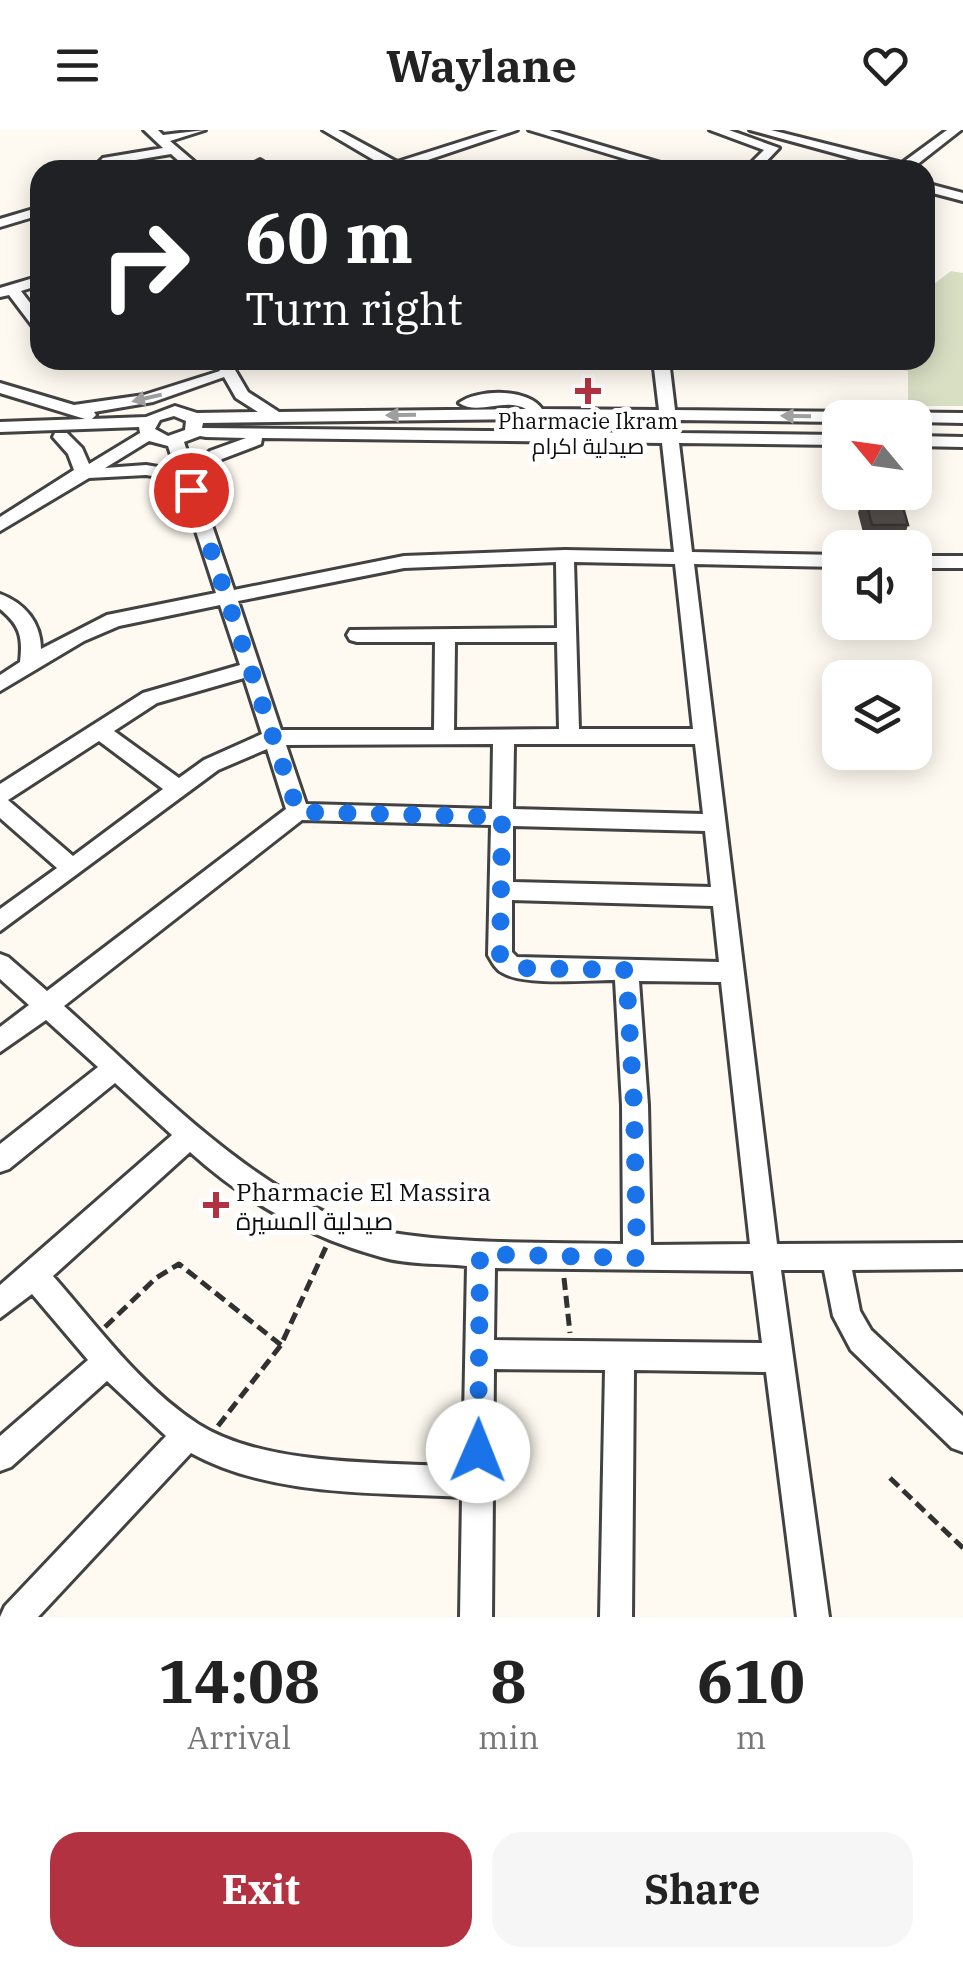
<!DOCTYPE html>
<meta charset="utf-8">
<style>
body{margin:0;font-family:"IBM Plex Serif",Cairo,serif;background:#f6f6f6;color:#222;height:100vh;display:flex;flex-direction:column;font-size:38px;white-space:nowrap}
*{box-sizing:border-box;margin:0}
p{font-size:32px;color:#767676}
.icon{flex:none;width:55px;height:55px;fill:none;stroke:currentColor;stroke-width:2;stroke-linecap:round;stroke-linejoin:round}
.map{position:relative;height:1487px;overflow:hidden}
.sheet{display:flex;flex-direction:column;background:#fff;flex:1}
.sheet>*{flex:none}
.hud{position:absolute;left:30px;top:30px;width:905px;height:210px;border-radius:30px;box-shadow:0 5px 25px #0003;background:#202124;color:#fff;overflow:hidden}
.needle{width:65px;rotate:299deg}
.buttons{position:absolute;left:822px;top:270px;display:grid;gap:20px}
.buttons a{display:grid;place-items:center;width:110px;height:110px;border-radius:20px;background:#fff;box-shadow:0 5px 25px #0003;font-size:50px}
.pin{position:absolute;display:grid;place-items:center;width:85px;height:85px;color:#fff;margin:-42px;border:5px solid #fff;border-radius:50%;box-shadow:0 2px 10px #0007}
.me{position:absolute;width:110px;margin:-55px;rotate:1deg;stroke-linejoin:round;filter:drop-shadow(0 0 8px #0008)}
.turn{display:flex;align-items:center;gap:35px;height:210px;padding:0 50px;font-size:45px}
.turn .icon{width:130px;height:130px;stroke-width:2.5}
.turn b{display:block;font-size:70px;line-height:85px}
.eta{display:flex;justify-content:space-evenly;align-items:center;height:170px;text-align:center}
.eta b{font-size:60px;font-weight:700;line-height:70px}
.action{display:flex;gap:20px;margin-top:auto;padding:20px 50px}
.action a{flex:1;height:115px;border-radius:30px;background:#b33241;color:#fff;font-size:40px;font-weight:700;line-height:115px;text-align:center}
.action a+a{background:#f6f6f6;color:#222}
header{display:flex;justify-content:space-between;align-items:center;height:130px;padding:0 50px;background:#fff;font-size:45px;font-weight:700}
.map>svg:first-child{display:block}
</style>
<header><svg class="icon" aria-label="menu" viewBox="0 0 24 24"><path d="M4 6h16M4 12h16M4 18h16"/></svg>Waylane<svg class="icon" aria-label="heart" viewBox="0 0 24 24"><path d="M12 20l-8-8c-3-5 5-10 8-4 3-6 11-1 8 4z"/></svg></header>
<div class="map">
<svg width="963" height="1487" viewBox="0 0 963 1487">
<rect width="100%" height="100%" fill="#fefaf1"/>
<!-- cemetery -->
<path fill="#d8dfc3" d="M 951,141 L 963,143 L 963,276 L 908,276 L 908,241 L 870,230 L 925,230 L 925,161 Z"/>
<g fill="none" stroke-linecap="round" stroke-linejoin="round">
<defs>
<g id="minor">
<path d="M 144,0 L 158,0 L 163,5 L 205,0 L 170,11 L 204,40 L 189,40 L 171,24 L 112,34 L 114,40 L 100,40 L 97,34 L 103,28 L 163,18 Z"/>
<path d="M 323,0 L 338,0 L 397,32 L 498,0 L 517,0 L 407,37 L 409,40 L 377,40 L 384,36 Z"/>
<path d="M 529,0 L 549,0 L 684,40 L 662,40 Z"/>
<path d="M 710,0 L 729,0 L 779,18 L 758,40 L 744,40 L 764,20 Z"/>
<path d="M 750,0 L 771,0 L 902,33 L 947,0 L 961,0 L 910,40 L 896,40 Z"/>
<path d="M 260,30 L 276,40 L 260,40 L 253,34 Z"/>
<path d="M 925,53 L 963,63 L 963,71 L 925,61 Z"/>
<path d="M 40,77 L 40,85 L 0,97 L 0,89 Z"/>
<path d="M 40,146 L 40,155 L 21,161 L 40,186 L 39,200 L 34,198 L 9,165 L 0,167 L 0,158 Z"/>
<path d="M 653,230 L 669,230 L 675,280 L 963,283 L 963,293 L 915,292 L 915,288 L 840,288 L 840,292 L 676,290 L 678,303 L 840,305 L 840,315 L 679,313 L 692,422 L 840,425 L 840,437 L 694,434 L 777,1114 L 963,1113 L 963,1139 L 852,1140 L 860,1181 L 871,1200 L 963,1286 L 963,1322 L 952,1318 L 851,1220 L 833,1186 L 824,1140 L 781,1140 L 829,1487 L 797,1487 L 766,1242 L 634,1240 L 632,1487 L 600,1487 L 605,1240 L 494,1239 L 492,1487 L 460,1487 L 462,1367 C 374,1362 271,1367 191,1323 L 38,1487 L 0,1487 L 5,1476 L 166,1306 L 107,1251 L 11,1337 L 0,1341 L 0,1306 L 88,1230 L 32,1164 L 0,1188 L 0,1155 L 172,1005 L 115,953 L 9,1039 L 0,1042 L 0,1014 L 98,937 L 46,890 L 0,922 L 0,897 L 29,875 L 0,849 L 0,824 L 8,827 L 47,861 L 286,679 L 267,619 L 218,640 L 0,801 L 0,779 L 57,738 L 0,688 L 0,654 L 143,563 L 240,535 L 220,475 L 119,496 L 84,511 L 0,561 L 0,545 L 20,532 C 23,507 20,495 0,479 L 0,464 C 25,473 41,493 41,519 L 107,485 L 216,463 L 183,361 L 166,348 L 146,345 L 89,348 L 0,401 L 0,387 L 74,340 L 68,324 L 53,307 L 55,303 L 67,303 L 82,318 L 89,334 L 140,303 L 139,297 L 0,302 L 0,292 L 85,289 L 0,263 L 0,253 L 74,275 L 144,265 L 220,241 L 217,236 L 225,231 L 231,233 L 248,262 L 279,282 L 526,279 C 505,267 478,286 459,273 C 478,259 528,258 542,279 L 659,280 ZM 224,247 L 236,268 L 258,282 L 197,283 L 175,276 L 146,287 L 92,289 L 96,285 L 94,282 L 153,272 ZM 174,286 L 186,291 L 185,300 L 168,306 L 155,299 L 160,290 ZM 527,289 L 535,294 L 543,289 L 660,290 L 661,303 L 202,298 L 203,293 ZM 200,306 L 206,307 L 246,308 L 210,321 L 193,339 L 184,312 ZM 262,308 L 662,313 L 674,422 L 565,420 L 404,426 L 234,460 L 198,354 L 222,329 L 261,314 ZM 149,311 L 168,316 L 176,340 L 146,335 L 105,338 ZM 556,432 L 557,498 L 350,500 L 347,505 L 350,510 L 357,512 L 435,512 L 434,600 L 281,600 L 238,471 L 404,438 ZM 574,432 L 675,434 L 693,599 L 579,599 ZM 455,512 L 557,512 L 559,599 L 454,600 ZM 244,548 L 262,604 L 204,630 L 179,648 L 114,601 L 157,573 ZM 99,611 L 163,659 L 73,726 L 8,670 ZM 493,614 L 492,679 L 306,674 L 286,615 ZM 514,614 L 695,614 L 703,684 L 513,679 ZM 302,690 L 491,695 L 488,825 C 492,832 496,840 503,843 C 525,856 588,850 615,850 L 622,975 L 623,1114 C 545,1112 463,1115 386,1102 C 270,1082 150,952 64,876 ZM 513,696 L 705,701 L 711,757 L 513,752 ZM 512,770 L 713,776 L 719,832 L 517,827 L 512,822 ZM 639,851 L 721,852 L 750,1114 L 651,1115 L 648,975 ZM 190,1022 C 244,1071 310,1108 381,1127 C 408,1135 439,1133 467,1136 L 463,1337 C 384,1332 266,1337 198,1294 C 141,1257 97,1196 53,1146 ZM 495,1138 L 753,1141 L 762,1213 L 494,1210 Z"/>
<path d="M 915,306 L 963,307 L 963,317 L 915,316 Z"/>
<rect x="915" y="426" width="48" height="12"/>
</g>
</defs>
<!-- minor casing -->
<use href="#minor" stroke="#424242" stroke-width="6"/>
<!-- path -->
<g stroke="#313131" stroke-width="5" stroke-dasharray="12 6" stroke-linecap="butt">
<path d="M 564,1148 L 570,1203"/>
<path d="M 105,1197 L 156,1148 L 179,1134 L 281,1215"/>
<path d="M 218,1296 L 281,1215 L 326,1117"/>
<path d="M 890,1348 L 963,1418"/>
</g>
<!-- minor -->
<use href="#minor" fill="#fff" fill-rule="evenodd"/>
</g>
<!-- wall -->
<path fill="#4a4441" d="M 864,363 L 908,395 L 902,414 L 866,414 L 858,383 Z"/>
<!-- building -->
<path fill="#564f4c" stroke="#3c3735" stroke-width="2.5" d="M 864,363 L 899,363 L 908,395 L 872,395 Z"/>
<!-- one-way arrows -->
<defs><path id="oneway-solid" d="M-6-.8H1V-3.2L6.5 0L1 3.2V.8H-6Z" transform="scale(2.5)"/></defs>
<g fill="#9f9f9f">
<use href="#oneway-solid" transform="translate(147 268) rotate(167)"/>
<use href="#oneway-solid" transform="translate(401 285) rotate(179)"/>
<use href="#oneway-solid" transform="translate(796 286) rotate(-179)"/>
</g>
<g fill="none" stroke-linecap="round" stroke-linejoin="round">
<!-- route -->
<path stroke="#1a73e8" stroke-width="18" stroke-dasharray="0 32.4" d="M 191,360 L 298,682 L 502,687 L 500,825 L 517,838 L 626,840 L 634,975 L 637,1128 L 480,1124 L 478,1321"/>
</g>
<!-- markers -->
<g fill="#b33241" stroke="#fff" stroke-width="4">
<path d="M583 246h10v10h10v10h-10v10h-10v-10h-10v-10h10z"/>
<path d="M211 1060h10v10h10v10h-10v10h-10v-10h-10v-10h10z"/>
</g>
<g text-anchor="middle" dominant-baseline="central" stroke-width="10" stroke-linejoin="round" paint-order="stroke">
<!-- far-poi labels -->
<g font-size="22" fill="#0f0f0f" stroke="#fff">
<text x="588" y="290">Pharmacie Ikram<tspan x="588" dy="25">صيدلية اكرام</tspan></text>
</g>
<!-- poi labels -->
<g font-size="25" fill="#0f0f0f" stroke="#fff" text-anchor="start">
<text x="236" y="1061">Pharmacie El Massira<tspan x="236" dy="29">صيدلية المسيرة</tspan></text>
</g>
</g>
</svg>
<div class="buttons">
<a><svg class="needle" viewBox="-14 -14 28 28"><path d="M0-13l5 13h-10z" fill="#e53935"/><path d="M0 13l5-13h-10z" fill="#767676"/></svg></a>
<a><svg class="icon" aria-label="sound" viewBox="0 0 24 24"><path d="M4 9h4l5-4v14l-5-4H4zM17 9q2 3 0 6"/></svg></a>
<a><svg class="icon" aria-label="layers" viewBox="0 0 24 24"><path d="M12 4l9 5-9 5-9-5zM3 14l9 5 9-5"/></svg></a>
</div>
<div class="pin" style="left:191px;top:360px;background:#d93025"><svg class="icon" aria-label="arrive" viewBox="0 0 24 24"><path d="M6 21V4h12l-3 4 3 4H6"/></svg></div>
<svg class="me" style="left:478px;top:1321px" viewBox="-20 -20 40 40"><circle r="19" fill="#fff"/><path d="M0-13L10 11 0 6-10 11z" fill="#1a73e8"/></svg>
<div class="hud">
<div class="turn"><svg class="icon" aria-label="right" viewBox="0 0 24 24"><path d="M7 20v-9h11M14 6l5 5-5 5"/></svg><div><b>60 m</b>Turn right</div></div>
</div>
</div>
<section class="sheet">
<div class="eta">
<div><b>14:08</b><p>Arrival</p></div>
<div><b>8</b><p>min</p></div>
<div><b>610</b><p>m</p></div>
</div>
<div class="action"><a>Exit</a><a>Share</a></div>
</section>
